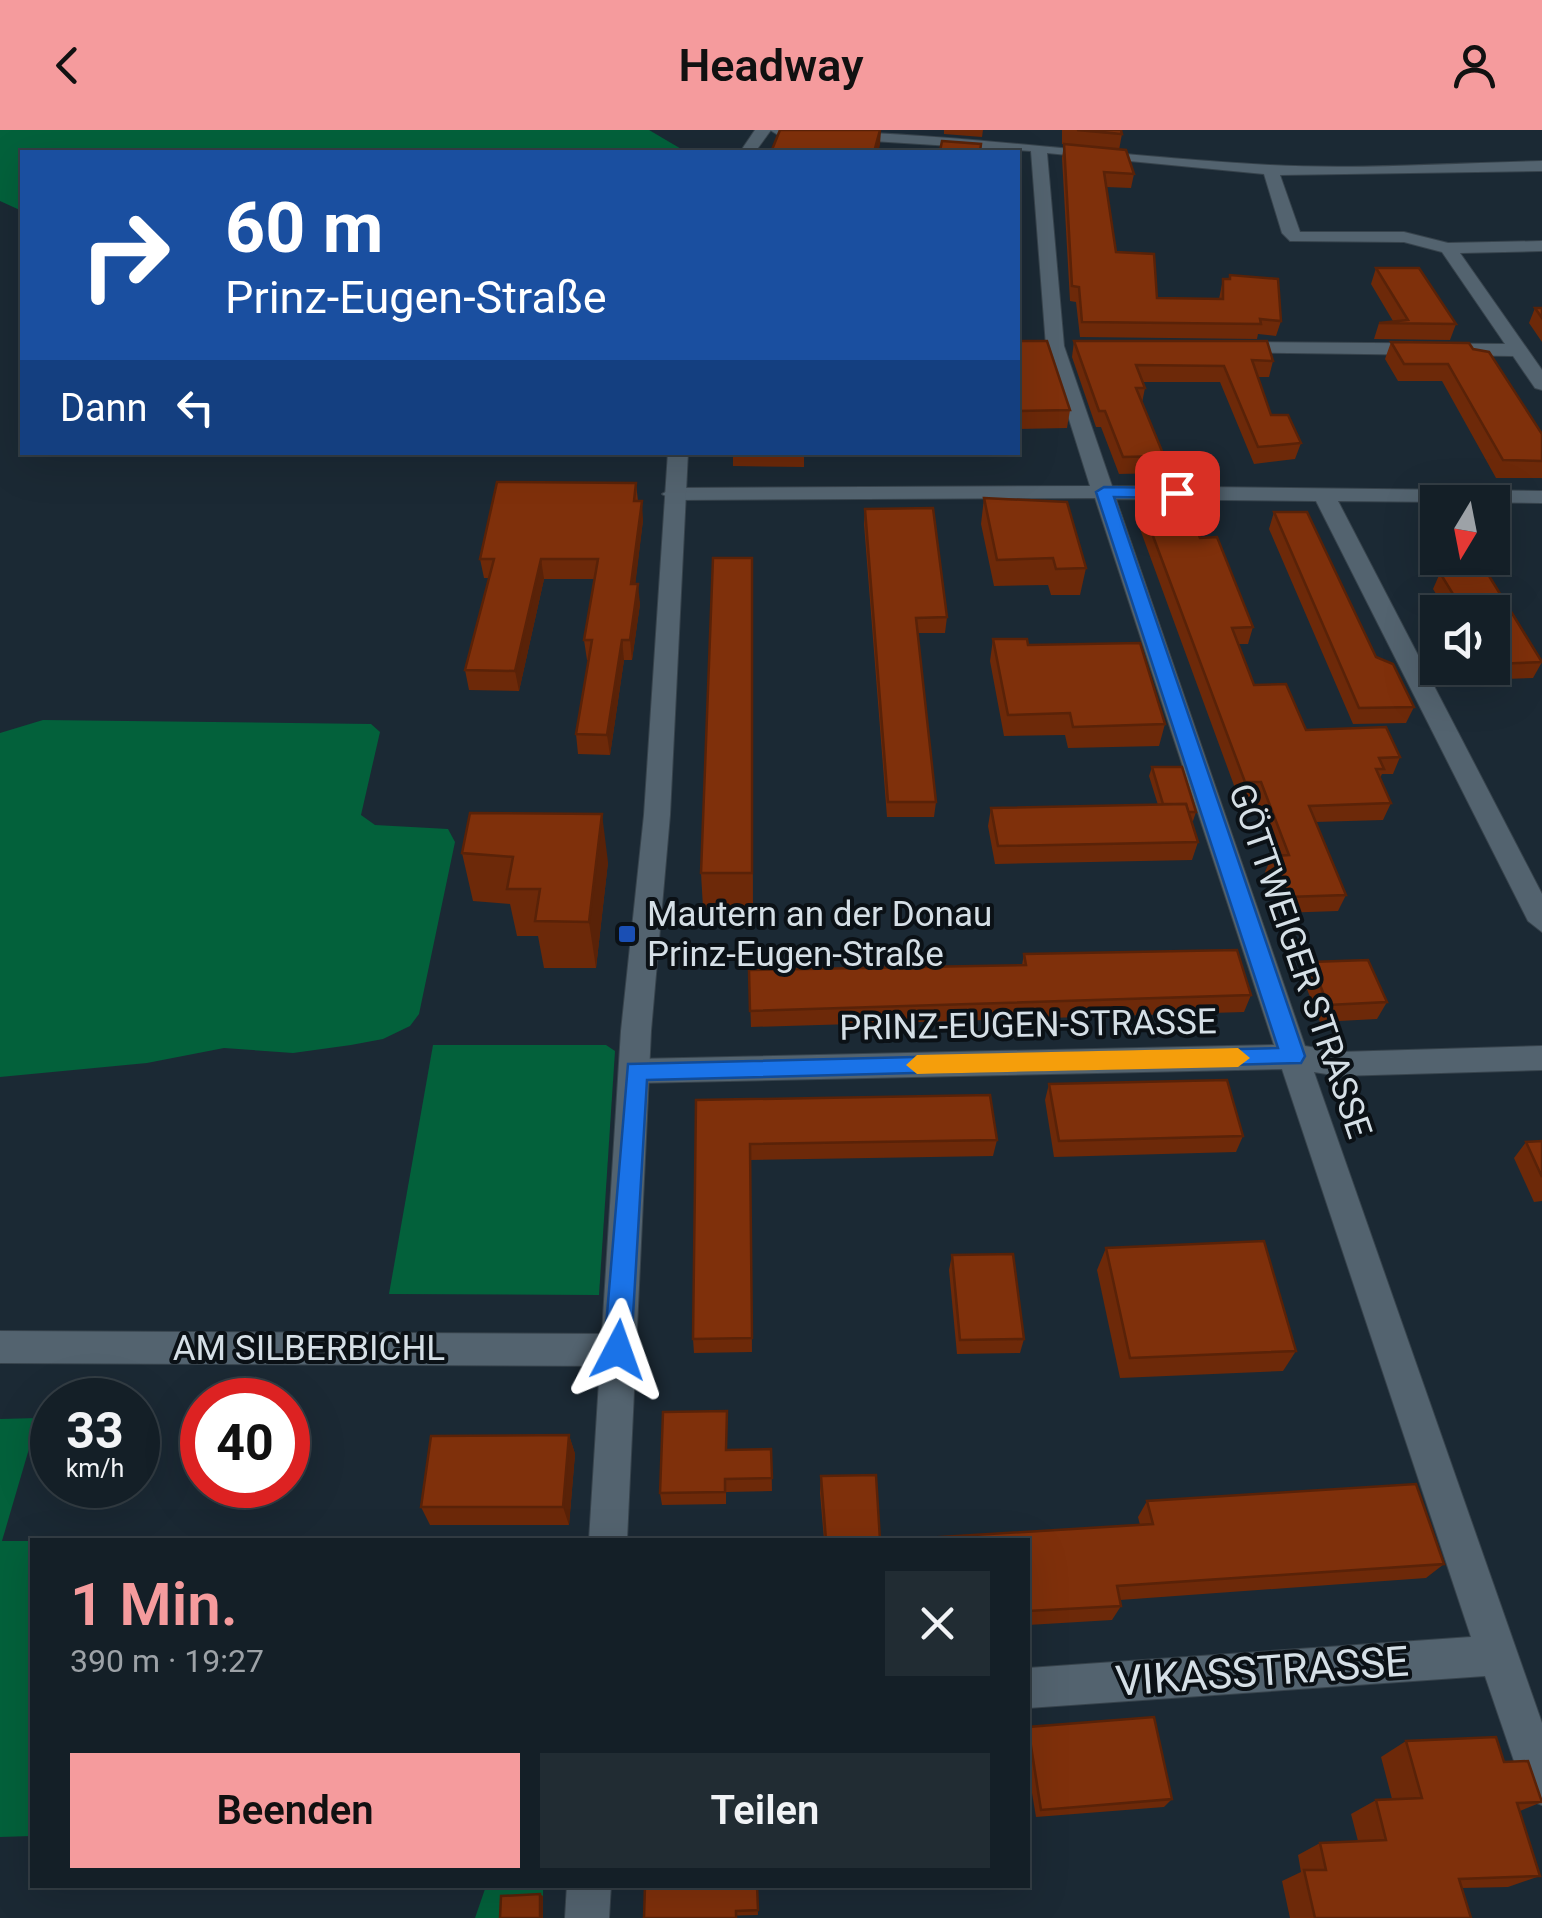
<!DOCTYPE html>
<html lang="de">
<meta charset="utf-8">
<style>
body{margin:0;font-family:Roboto,sans-serif;background:#212c33;color:#f1f3f6;height:100vh;display:flex;flex-direction:column;font-size:38px;white-space:nowrap}
*{box-sizing:border-box;margin:0}
p{font-size:32px;color:#9da2a7}
.icon{flex:none;width:55px;height:55px;fill:none;stroke:currentColor;stroke-width:2;stroke-linecap:round;stroke-linejoin:round}
.map{position:relative;flex:1;overflow:hidden}
.side{position:absolute;left:30px;top:1408px;width:1000px;height:350px;display:flex;flex-direction:column;background:#141f27;border-radius:0px;box-shadow:0 10px 40px #0002,0 0 0 2px #333d44}
.side>*{flex:none}
.banner{position:absolute;left:20px;top:20px;width:1000px;height:305px;border-radius:0px;box-shadow:0 10px 40px #0002,0 0 0 2px #333d44;background:#1a4fa0;color:#fff;overflow:hidden}
.needle{width:65px;rotate:190deg}
.controls{position:absolute;left:1420px;top:355px;display:grid;gap:20px}
.controls a{display:grid;place-items:center;width:90px;height:90px;border-radius:0px;background:#141f27;box-shadow:0 10px 40px #0002,0 0 0 2px #333d44;font-size:50px}
.speed{position:absolute;left:30px;top:1248px;display:flex;gap:20px;font-size:50px;font-weight:700;text-align:center}
.speed>*{display:grid;place-content:center;width:130px;height:130px;border-radius:50%;background:#141f27;box-shadow:0 10px 40px #0002,0 0 0 2px #333d44;line-height:1}
.speed small{font-size:25px;font-weight:400}
.speed .limit{border:15px solid #d22;background:#fff;color:#111}
.pin{position:absolute;display:grid;place-items:center;width:85px;height:85px;color:#fff;margin:-42px;border-radius:20px;box-shadow:0 5px 15px #0006}
.me{position:absolute;width:110px;margin:-55px;rotate:4deg;stroke-linejoin:round;filter:drop-shadow(0 0 8px #0008)}
.turn{display:flex;align-items:center;gap:35px;height:210px;padding:0 40px;font-size:45px}
.turn .icon{width:130px;height:130px;stroke-width:2.5}
.turn b{display:block;font-size:70px;line-height:85px}
.then{display:flex;align-items:center;height:95px;padding:0 40px;background:#0003;gap:20px;font-size:38px}
.round{display:grid;place-items:center;flex:none;width:105px;height:105px;border-radius:0px;background:#212c33}
.head{display:flex;align-items:center;justify-content:space-between;height:170px;padding:0 40px}
h1{font-size:60px;font-weight:600;line-height:75px;color:#f59b9d}
.action{display:flex;gap:20px;margin-top:auto;padding:20px 40px}
.action a{flex:1;height:115px;border-radius:0px;background:#f59b9d;color:#111;font-size:40px;font-weight:600;line-height:115px;text-align:center}
.action a+a{background:#212c33;color:#f1f3f6}
header{display:flex;justify-content:space-between;align-items:center;height:130px;padding:0 40px;background:#f59b9d;color:#111;font-size:45px;font-weight:600}
.map>svg:first-child{display:block}
</style>
<header><svg class="icon" aria-label="back" viewBox="0 0 24 24"><path d="M15 5l-7 7 7 7"/></svg>Headway<svg class="icon" aria-label="person" viewBox="0 0 24 24"><circle cx="12" cy="8" r="4"/><path d="M4 21q1-7 8-7t8 7"/></svg></header>
<div class="map">
<svg width="1542" height="1788" viewBox="0 0 1542 1788">
<rect width="100%" height="100%" fill="#1b2934"/>
<!-- green -->
<g fill="#03613b">
<path d="M 0,0 L 649,0 L 683,20 L 22,22 L 22,81 L 0,71 Z"/>
<path d="M 43,590 L 371,594 L 380,602 L 361,685 L 375,695 L 448,699 L 455,712 L 419,884 L 410,896 L 383,909 L 351,915 L 293,923 L 224,918 L 147,933 L 0,947 L 0,603 Z"/>
<path d="M 433,915 L 606,915 L 615,921 L 599,1165 L 389,1164 Z"/>
<path d="M 38,1288 L 2,1411 L 32,1411 L 32,1706 L 0,1707 L 0,1289 Z"/>
<path d="M 543,1755 L 543,1766 L 504,1769 L 503,1788 L 475,1788 L 485,1759 Z"/>
</g>
<g fill="none" stroke-linecap="round" stroke-linejoin="round">
<defs>
<g id="minor">
<path d="M 770,0 C 938,0 1102,26 1269,35 C 1359,40 1452,33 1542,31 L 1542,41 L 1280,45 L 1300,102 L 1404,102 L 1448,113 L 1542,111 L 1542,121 L 1460,123 L 1542,240 L 1542,260 L 1535,258 L 1513,226 L 1223,222 L 1223,214 L 1230,212 L 1505,214 L 1442,122 L 1404,112 L 1290,111 L 1282,103 L 1264,44 L 1047,23 L 1064,216 L 1112,356 L 1542,361 L 1542,373 L 1338,371 L 1542,764 L 1542,802 L 1528,791 L 1316,371 L 1116,369 L 1305,916 L 1339,922 L 1542,916 L 1542,940 L 1339,946 L 1314,942 L 1542,1593 L 1542,1675 L 1527,1669 L 1485,1546 L 1028,1578 L 1028,1538 L 1471,1507 L 1282,939 L 636,953 L 625,950 L 621,941 L 625,932 L 636,929 L 1274,915 L 1095,368 L 673,370 L 662,364 L 673,358 L 1090,356 L 1046,216 L 1031,21 L 778,5 Z"/>
<path d="M 0,1201 L 618,1204 L 631,1208 L 636,1220 L 631,1232 L 618,1236 L 0,1233 Z"/>
</g>
<g id="tertiary">
<path d="M 755,0 L 771,0 L 755,22 L 740,22 Z"/>
<path d="M 668,322 L 688,322 L 670,685 L 651,901 L 627,1410 L 589,1410 L 621,901 L 644,685 Z"/>
<path d="M 567,1755 L 611,1755 L 609,1788 L 565,1788 Z"/>
</g>
</defs>
<!-- minor casing -->
<use href="#minor" stroke="#37434c" stroke-width="2"/>
<!-- tertiary casing -->
<use href="#tertiary" stroke="#37434c" stroke-width="2"/>
<!-- minor -->
<use href="#minor" fill="#53636f" fill-rule="evenodd"/>
<!-- tertiary -->
<use href="#tertiary" fill="#53636f" fill-rule="evenodd"/>
</g>
<!-- wall -->
<g fill="#6d2909">
<path d="M 944,0 L 983,0 L 982,7 L 944,4 Z"/>
<path d="M 1062,0 L 1121,0 L 1122,4 L 1119,20 L 1134,44 L 1131,58 L 1106,57 L 1116,122 L 1157,168 L 1219,169 L 1223,149 L 1229,149 L 1230,145 L 1281,191 L 1276,206 L 1258,204 L 1257,209 L 1080,207 L 1076,172 L 1070,171 L 1062,28 L 1064,14 L 1062,14 Z"/>
<path d="M 1376,138 L 1456,194 L 1450,210 L 1374,209 L 1379,193 L 1393,191 L 1371,154 Z"/>
<path d="M 1535,178 L 1542,178 L 1542,212 L 1529,193 Z"/>
<path d="M 1018,211 L 1070,280 L 1067,298 L 1018,299 Z"/>
<path d="M 1074,211 L 1273,231 L 1269,247 L 1258,247 L 1271,285 L 1301,313 L 1295,329 L 1254,334 L 1220,252 L 1142,252 L 1145,258 L 1142,273 L 1164,326 L 1161,343 L 1119,344 L 1101,297 L 1096,297 L 1072,227 Z"/>
<path d="M 1391,212 L 1473,219 L 1542,304 L 1542,348 L 1496,348 L 1442,251 L 1398,251 L 1385,229 Z"/>
<path d="M 733,322 L 804,322 L 804,337 L 733,336 Z"/>
<path d="M 636,353 L 638,371 L 643,390 L 635,454 L 640,474 L 632,530 L 624,530 L 610,625 L 578,624 L 576,604 L 589,530 L 587,530 L 584,510 L 595,449 L 544,449 L 519,561 L 469,560 L 465,540 L 489,448 L 484,448 L 480,429 Z"/>
<path d="M 984,368 L 1086,438 L 1080,465 L 1051,465 L 1048,455 L 994,456 L 981,394 Z"/>
<path d="M 865,379 L 947,487 L 945,503 L 918,503 L 936,672 L 934,687 L 887,687 L 864,394 Z"/>
<path d="M 1144,382 L 1200,408 L 1253,497 L 1248,514 L 1239,514 L 1254,555 L 1306,600 L 1400,627 L 1393,644 L 1382,644 L 1380,648 L 1391,673 L 1383,690 L 1315,692 L 1346,765 L 1338,781 L 1280,783 L 1265,742 L 1272,726 L 1276,726 L 1255,669 L 1239,669 L 1140,399 Z"/>
<path d="M 1274,382 L 1376,527 L 1414,577 L 1406,593 L 1353,594 L 1269,399 Z"/>
<path d="M 752,428 L 753,778 L 703,778 L 701,743 Z"/>
<path d="M 1486,441 L 1542,532 L 1533,548 L 1476,550 L 1469,538 L 1492,538 L 1492,482 L 1438,482 L 1438,505 L 1431,493 L 1438,478 L 1444,477 L 1433,459 L 1440,443 Z"/>
<path d="M 993,509 L 1028,515 L 1165,594 L 1159,616 L 1068,618 L 1065,605 L 1004,606 L 990,531 Z"/>
<path d="M 1152,637 L 1196,682 L 1193,691 L 1191,691 L 1198,712 L 1192,730 L 995,734 L 988,696 L 991,678 L 1158,675 L 1149,646 Z"/>
<path d="M 462,723 L 608,732 L 596,838 L 544,838 L 538,806 L 517,806 L 510,774 L 473,771 Z"/>
<path d="M 1024,824 L 1251,865 L 1244,882 L 751,897 L 749,840 L 1022,835 Z"/>
<path d="M 1311,832 L 1387,872 L 1377,889 L 1320,892 L 1303,849 Z"/>
<path d="M 1049,954 L 1243,1006 L 1236,1022 L 1054,1027 L 1045,970 Z"/>
<path d="M 696,970 L 997,1010 L 993,1026 L 750,1030 L 752,1222 L 694,1223 L 693,1209 Z"/>
<path d="M 1542,1011 L 1542,1071 L 1534,1072 L 1514,1028 L 1526,1012 Z"/>
<path d="M 1106,1118 L 1296,1221 L 1283,1241 L 1120,1248 L 1097,1140 Z"/>
<path d="M 952,1125 L 1024,1209 L 1020,1223 L 957,1224 L 949,1140 Z"/>
<path d="M 727,1281 L 727,1320 L 771,1319 L 772,1361 L 726,1362 L 726,1374 L 662,1375 L 660,1363 Z"/>
<path d="M 569,1305 L 575,1324 L 569,1395 L 430,1395 L 421,1377 Z"/>
<path d="M 821,1346 L 880,1410 L 824,1410 L 820,1363 Z"/>
<path d="M 1147,1371 L 1444,1434 L 1426,1448 L 1120,1470 L 1121,1476 L 1112,1490 L 1028,1495 L 1028,1410 L 1140,1395 L 1138,1387 Z"/>
<path d="M 1028,1597 L 1172,1669 L 1164,1677 L 1036,1687 L 1028,1639 Z"/>
<path d="M 1406,1611 L 1504,1632 L 1542,1672 L 1520,1681 L 1540,1746 L 1508,1757 L 1462,1758 L 1471,1788 L 1290,1788 L 1282,1751 L 1301,1742 L 1298,1725 L 1320,1713 L 1358,1711 L 1351,1684 L 1376,1670 L 1392,1669 L 1381,1627 Z"/>
<path d="M 757,1755 L 758,1785 L 644,1788 Z"/>
</g>
<!-- shaded-wall -->
<g fill="#592208">
<path d="M 880,0 L 881,0 L 880,15 L 878,22 L 874,22 Z"/>
<path d="M 642,371 L 643,390 L 633,474 L 631,454 Z"/>
<path d="M 541,429 L 544,449 L 519,561 L 515,541 Z"/>
<path d="M 638,454 L 640,474 L 632,530 L 630,510 Z"/>
<path d="M 622,510 L 624,530 L 610,625 L 607,605 Z"/>
<path d="M 602,684 L 608,732 L 596,838 L 589,792 Z"/>
<path d="M 569,1305 L 575,1324 L 569,1395 L 563,1377 Z"/>
<path d="M 540,1764 L 543,1766 L 543,1788 L 540,1788 Z"/>
</g>
<!-- building -->
<g fill="#7f300b" stroke="#592208" stroke-width="2.5">
<path d="M 780,0 L 880,0 L 874,22 L 771,22 Z"/>
<path d="M 1077,0 L 1121,0 L 1122,4 Z"/>
<path d="M 942,11 L 981,14 L 980,22 L 940,21 Z"/>
<path d="M 1064,14 L 1126,20 L 1134,44 L 1104,42 L 1116,122 L 1154,124 L 1157,168 L 1223,169 L 1223,149 L 1230,149 L 1230,145 L 1278,149 L 1281,191 L 1260,189 L 1261,194 L 1082,192 L 1079,157 L 1072,156 Z"/>
<path d="M 1376,138 L 1419,138 L 1456,194 L 1379,193 L 1408,190 Z"/>
<path d="M 1535,178 L 1542,178 L 1542,188 Z"/>
<path d="M 1018,211 L 1047,211 L 1070,280 L 1018,281 Z"/>
<path d="M 1074,211 L 1267,211 L 1273,231 L 1252,230 L 1271,285 L 1288,285 L 1301,313 L 1258,317 L 1224,236 L 1136,235 L 1145,258 L 1136,258 L 1164,326 L 1123,327 L 1105,281 L 1099,281 Z"/>
<path d="M 1391,212 L 1469,213 L 1473,219 L 1489,222 L 1542,304 L 1542,331 L 1503,330 L 1448,234 L 1404,234 Z"/>
<path d="M 497,352 L 636,353 L 634,371 L 642,371 L 631,454 L 638,454 L 630,510 L 622,510 L 607,605 L 576,604 L 592,510 L 584,510 L 598,429 L 541,429 L 515,541 L 465,540 L 494,429 L 480,429 Z"/>
<path d="M 984,368 L 1067,372 L 1086,438 L 1056,439 L 1053,428 L 997,430 Z"/>
<path d="M 933,378 L 947,487 L 916,488 L 936,672 L 888,672 L 865,379 Z"/>
<path d="M 1189,381 L 1200,408 L 1217,407 L 1253,497 L 1232,498 L 1254,555 L 1286,554 L 1306,600 L 1386,597 L 1400,627 L 1379,628 L 1384,639 L 1376,639 L 1391,673 L 1309,676 L 1346,765 L 1287,767 L 1272,726 L 1289,725 L 1261,652 L 1245,652 L 1144,382 Z"/>
<path d="M 1274,382 L 1307,382 L 1376,527 L 1393,534 L 1414,577 L 1359,578 Z"/>
<path d="M 713,428 L 752,428 L 752,743 L 701,743 Z"/>
<path d="M 1486,441 L 1542,532 L 1492,534 L 1492,482 L 1441,482 L 1438,478 L 1461,477 L 1440,443 Z"/>
<path d="M 993,509 L 1027,509 L 1028,515 L 1140,513 L 1165,594 L 1073,597 L 1070,583 L 1008,585 Z"/>
<path d="M 1152,637 L 1182,637 L 1196,682 L 1188,682 L 1186,674 L 1163,674 Z"/>
<path d="M 1186,674 L 1198,712 L 998,716 L 991,678 Z"/>
<path d="M 470,683 L 602,684 L 589,792 L 535,791 L 540,759 L 507,759 L 513,727 L 462,723 Z"/>
<path d="M 1237,820 L 1251,865 L 750,881 L 749,840 L 1026,835 L 1024,824 Z"/>
<path d="M 1368,830 L 1387,872 L 1328,875 L 1311,832 Z"/>
<path d="M 1227,950 L 1243,1006 L 1059,1011 L 1049,954 Z"/>
<path d="M 990,965 L 997,1010 L 750,1014 L 752,1208 L 693,1209 L 696,970 Z"/>
<path d="M 1542,1011 L 1542,1047 L 1526,1012 Z"/>
<path d="M 1264,1111 L 1296,1221 L 1130,1228 L 1106,1118 Z"/>
<path d="M 1013,1124 L 1024,1209 L 960,1210 L 952,1125 Z"/>
<path d="M 727,1281 L 726,1320 L 771,1319 L 772,1348 L 725,1349 L 725,1362 L 660,1363 L 663,1282 Z"/>
<path d="M 569,1305 L 563,1377 L 421,1377 L 431,1306 Z"/>
<path d="M 876,1345 L 880,1410 L 826,1410 L 821,1346 Z"/>
<path d="M 1416,1354 L 1444,1434 L 1117,1456 L 1121,1476 L 1028,1481 L 1028,1410 L 892,1410 L 1153,1394 L 1147,1371 Z"/>
<path d="M 1154,1587 L 1172,1669 L 1041,1680 L 1028,1597 Z"/>
<path d="M 1496,1607 L 1504,1632 L 1528,1631 L 1542,1672 L 1517,1673 L 1540,1746 L 1459,1749 L 1471,1788 L 1315,1788 L 1304,1740 L 1326,1740 L 1320,1713 L 1386,1710 L 1376,1670 L 1422,1668 L 1406,1611 Z"/>
<path d="M 645,1755 L 757,1755 L 758,1780 L 736,1781 L 736,1788 L 644,1788 Z"/>
<path d="M 540,1764 L 540,1788 L 500,1788 L 501,1766 Z"/>
</g>
<!-- route -->
<path fill="#1a73e8" stroke="#114b97" stroke-width="2.5" d="M 1104,357 L 1177,358 L 1185,363 L 1177,368 L 1114,367 L 1305,926 L 1301,933 L 647,950 L 631,1220 L 627,1229 L 618,1232 L 608,1229 L 604,1220 L 628,934 L 1278,918 L 1096,362 Z"/>
<!-- slow -->
<path fill="#f59e0b" d="M 1238,918 L 1250,928 L 1238,937 L 917,944 L 906,935 L 917,925 Z"/>
<!-- markers -->
<rect fill="#1a4fb4" stroke="#0b1116" stroke-width="4" x="617" y="794" width="20" height="20" rx="5"/>
<g text-anchor="middle" dominant-baseline="central" stroke-width="8" stroke-linejoin="round" paint-order="stroke">
<!-- poi labels -->
<g font-size="35" fill="#d5dfe6" stroke="#0b1116" text-anchor="start">
<text x="647" y="784">Mautern an der Donau<tspan x="647" dy="40">Prinz-Eugen-Straße</tspan></text>
</g>
<!-- street labels -->
<g font-size="35" fill="#d5dfe6" stroke="#0b1116">
<text transform="translate(1300 831) rotate(71)">GÖTTWEIGER STRASSE</text>
<text transform="translate(1028 895) rotate(-1)">PRINZ-EUGEN-STRASSE</text>
<text x="309" y="1218">AM SILBERBICHL</text>
</g>
<!-- near-street labels -->
<g font-size="42" fill="#d5dfe6" stroke="#0b1116">
<text transform="translate(1262 1541) rotate(-4)">VIKASSTRASSE</text>
</g>
</g>
</svg>
<div class="controls">
<a><svg class="needle" viewBox="-14 -14 28 28"><path d="M0-13l5 13h-10z" fill="#e53935"/><path d="M0 13l5-13h-10z" fill="#9da2a7"/></svg></a>
<a><svg class="icon" aria-label="sound" viewBox="0 0 24 24"><path d="M4 9h4l5-4v14l-5-4H4zM17 9q2 3 0 6"/></svg></a>
</div>
<div class="speed"><div>33<small>km/h</small></div><div class="limit">40</div></div>
<div class="pin" style="left:1177px;top:363px;background:#d93025"><svg class="icon" aria-label="arrive" viewBox="0 0 24 24"><path d="M6 21V4h12l-3 4 3 4H6"/></svg></div>
<svg class="me" style="left:618px;top:1220px" viewBox="-20 -20 40 40"><path d="M0-17L14 15 0 8-14 15z" fill="#1a73e8" stroke="#fff" stroke-width="4"/></svg>
<div class="banner">
<div class="turn"><svg class="icon" aria-label="right" viewBox="0 0 24 24"><path d="M7 20v-9h11M14 6l5 5-5 5"/></svg><div><b>60 m</b>Prinz-Eugen-Straße</div></div>
<div class="then">Dann<svg class="icon" aria-label="left" viewBox="0 0 24 24"><path d="M17 20v-9H6M10 6l-5 5 5 5"/></svg></div>
</div>
<section class="side">
<div class="head"><div><h1>1 Min.</h1><p>390 m · 19:27</p></div><a class="round"><svg class="icon" aria-label="close" viewBox="0 0 24 24"><path d="M6 6l12 12M18 6L6 18"/></svg></a></div>
<div class="action"><a>Beenden</a><a>Teilen</a></div>
</section>
</div>
